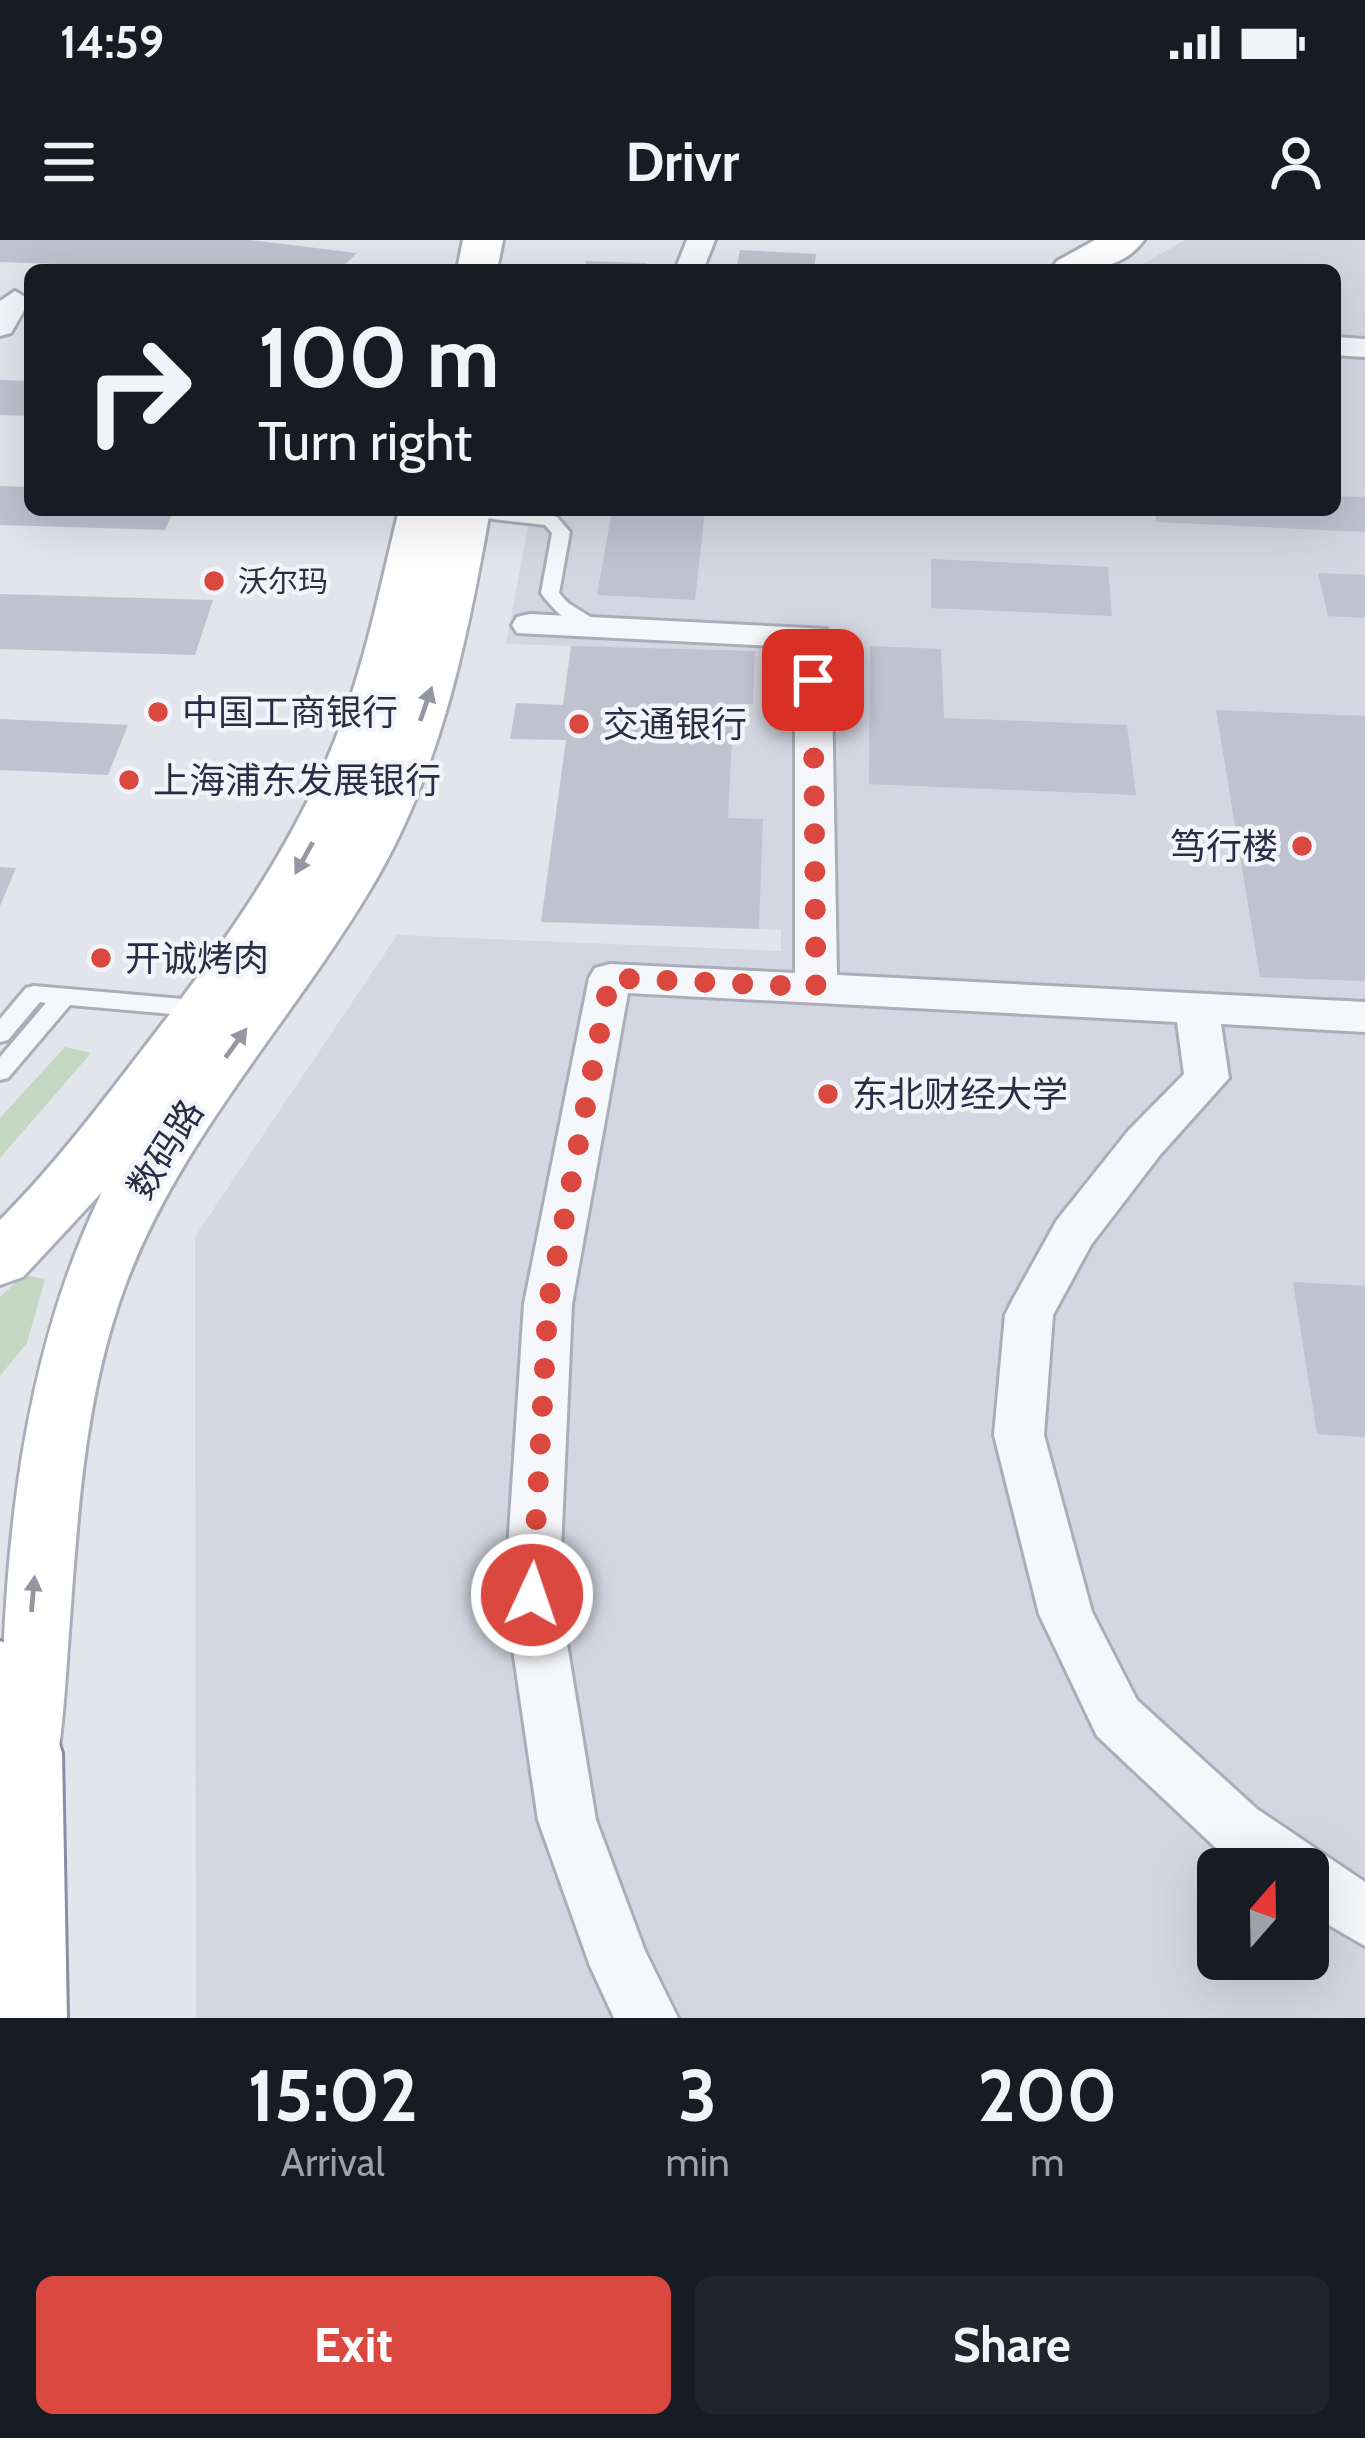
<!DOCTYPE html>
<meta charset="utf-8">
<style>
body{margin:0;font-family:Cabin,"Noto Sans SC",sans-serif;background:#20242c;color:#f1f3f6;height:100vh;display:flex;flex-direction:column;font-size:45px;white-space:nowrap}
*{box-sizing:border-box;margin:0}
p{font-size:39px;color:#9ea1a6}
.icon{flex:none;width:66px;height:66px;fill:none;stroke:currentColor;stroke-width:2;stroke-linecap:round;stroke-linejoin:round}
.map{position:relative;height:1778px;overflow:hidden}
.sheet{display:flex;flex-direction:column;background:#171b24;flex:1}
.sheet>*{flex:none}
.hud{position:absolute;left:24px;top:24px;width:1317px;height:252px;border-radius:18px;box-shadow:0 12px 48px #0002;background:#171b24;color:#f1f3f6;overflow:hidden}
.needle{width:78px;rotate:20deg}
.tools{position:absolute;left:1197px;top:1608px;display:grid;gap:24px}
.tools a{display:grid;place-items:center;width:132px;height:132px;border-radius:18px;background:#171b24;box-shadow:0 12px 48px #0002;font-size:60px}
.pin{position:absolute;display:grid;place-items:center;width:102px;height:102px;color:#fff;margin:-51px;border-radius:24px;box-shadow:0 6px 18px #0006}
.me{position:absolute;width:132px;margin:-66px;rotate:3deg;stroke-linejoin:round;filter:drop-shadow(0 0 9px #0008)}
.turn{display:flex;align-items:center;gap:42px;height:252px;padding:0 36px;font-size:54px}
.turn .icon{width:156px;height:156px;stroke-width:2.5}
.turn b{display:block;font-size:84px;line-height:102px}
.eta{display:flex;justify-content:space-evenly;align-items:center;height:204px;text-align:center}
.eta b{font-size:72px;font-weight:700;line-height:84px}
.primary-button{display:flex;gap:24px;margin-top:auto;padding:24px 36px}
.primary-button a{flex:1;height:138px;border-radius:18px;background:#da483f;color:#fff;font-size:48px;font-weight:700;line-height:138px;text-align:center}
.primary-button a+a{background:#20242c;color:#f1f3f6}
.status{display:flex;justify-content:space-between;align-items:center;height:84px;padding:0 60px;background:#171b24;direction:ltr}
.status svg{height:33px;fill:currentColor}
header{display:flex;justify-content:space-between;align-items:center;height:156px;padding:0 36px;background:#171b24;font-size:54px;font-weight:700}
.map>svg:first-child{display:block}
</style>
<div class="status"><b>14:59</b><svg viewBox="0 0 49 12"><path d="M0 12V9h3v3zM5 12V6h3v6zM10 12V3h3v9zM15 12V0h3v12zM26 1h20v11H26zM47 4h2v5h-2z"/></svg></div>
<header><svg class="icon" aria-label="menu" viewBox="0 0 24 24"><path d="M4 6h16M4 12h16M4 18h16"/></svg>Drivr<svg class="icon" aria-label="person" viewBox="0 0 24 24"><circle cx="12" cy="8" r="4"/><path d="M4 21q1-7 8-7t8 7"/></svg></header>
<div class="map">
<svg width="1365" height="1778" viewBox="0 0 1365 1778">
<rect width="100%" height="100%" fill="#e3e5ec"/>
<!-- built -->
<path fill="#d4d7e1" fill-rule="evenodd" d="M 1185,0 L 1365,0 L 1365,1778 L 196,1778 L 195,997 L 397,695 L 781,711 L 781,690 L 759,689 L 763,580 L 728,578 L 734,464 L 753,464 L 755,412 L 506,404 L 531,270 L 1335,270 L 1335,30 L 1132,30 ZM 1218,1629 L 1308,1629 L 1308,1719 L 1218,1719 Z"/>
<!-- green -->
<g fill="#c4d7c3">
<path d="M 65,807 L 91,813 L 0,918 L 0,878 Z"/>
<path d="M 24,1035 L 45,1039 L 27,1103 L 0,1136 L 0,1057 Z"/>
</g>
<!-- building -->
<g fill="#bfc2cf">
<path d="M 0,0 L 249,0 L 357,13 L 339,30 L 220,30 L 0,22 Z"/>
<path d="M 740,10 L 816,14 L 814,30 L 736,30 Z"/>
<path d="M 586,21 L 647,23 L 646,30 L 585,30 Z"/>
<path d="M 0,140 L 30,141 L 30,176 L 0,175 Z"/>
<path d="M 0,246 L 30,247 L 30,270 L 174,270 L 165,290 L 0,285 Z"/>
<path d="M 1335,256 L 1365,257 L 1365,292 L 1156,282 L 1155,270 L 1335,270 Z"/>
<path d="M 612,270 L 705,270 L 695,360 L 597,355 Z"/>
<path d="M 931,319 L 1108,327 L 1112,376 L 931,368 Z"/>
<path d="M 1318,333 L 1365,335 L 1365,378 L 1328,376 Z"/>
<path d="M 0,354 L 213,360 L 195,415 L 0,409 Z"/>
<path d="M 571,406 L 755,411 L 753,464 L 734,464 L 728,578 L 763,579 L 759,689 L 541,682 L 566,500 L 510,499 L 516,463 L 563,465 Z"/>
<path d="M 870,406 L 941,409 L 944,478 L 1127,485 L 1136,555 L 869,544 Z"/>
<path d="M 1216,470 L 1365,476 L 1365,741 L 1260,737 Z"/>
<path d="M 0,479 L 128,485 L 108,535 L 0,530 Z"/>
<path d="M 0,627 L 16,628 L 0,666 Z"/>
<path d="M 1293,1042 L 1365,1046 L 1365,1197 L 1317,1194 Z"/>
</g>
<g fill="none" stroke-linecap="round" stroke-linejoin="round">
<defs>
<g id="lane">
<path d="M 531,270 L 557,277 L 570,292 L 559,353 L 568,363 L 600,383 L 600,391 C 576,393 554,371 541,353 L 552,293 L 545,285 L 467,276 L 458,271 Z"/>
<path d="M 34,746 L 206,761 L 217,769 L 206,777 L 70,765 L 8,838 L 0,840 L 0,817 L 46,763 L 40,762 L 8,800 L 0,802 L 0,779 L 26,748 Z"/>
</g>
<g id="street">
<path d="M 687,0 L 715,0 L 703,30 L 675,30 Z"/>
<path d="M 15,51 L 30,60 L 11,93 L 0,96 L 0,61 Z"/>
<path d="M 1335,97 L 1365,99 L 1365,117 L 1335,115 Z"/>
<path d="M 530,374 L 826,389 L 831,397 L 837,735 L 1365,762 L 1365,792 L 1221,784 L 1229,838 L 1160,915 L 1091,1005 L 1053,1075 L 1044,1195 L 1092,1372 L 1137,1460 L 1257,1569 L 1365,1642 L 1365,1706 L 1308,1673 L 1308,1629 L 1246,1629 L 1215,1607 L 1097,1496 L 1039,1374 L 994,1195 L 1005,1075 L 1012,1061 L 1057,980 L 1128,891 L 1184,834 L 1177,782 L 628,753 L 572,1064 L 559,1355 L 596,1580 L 645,1711 L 678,1778 L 614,1778 L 590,1726 L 538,1580 L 505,1355 L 524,1064 L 589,738 L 595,728 L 610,724 L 795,733 L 795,407 L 517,393 L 512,385 L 517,377 Z"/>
</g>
<g id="secondary">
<path d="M 463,0 L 503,0 L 497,30 L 457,30 Z"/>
<path d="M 1095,0 L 1144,0 C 1122,31 1085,30 1051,30 L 1057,21 Z"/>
<path d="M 399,270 L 490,270 C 467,402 440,534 370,650 C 286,790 168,911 117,1069 C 83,1173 77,1284 69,1393 C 63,1472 61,1550 29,1624 L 0,1636 C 0,1403 0,1162 102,952 L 23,1037 L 0,1045 L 0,980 C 50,930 93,874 136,818 C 213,719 288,618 335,500 C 365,426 380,347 399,270 Z"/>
</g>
<path id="highway" d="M 0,1401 L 29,1412 L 62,1513 L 67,1778 L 0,1778 Z"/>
</defs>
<!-- lane casing -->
<use href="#lane" stroke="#abaeba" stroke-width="6"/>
<!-- street casing -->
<use href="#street" stroke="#abaeba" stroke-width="6"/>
<!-- secondary casing -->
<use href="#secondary" stroke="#abaeba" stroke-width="6"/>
<!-- highway casing -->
<use href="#highway" stroke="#898ea4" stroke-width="6"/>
<!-- lane -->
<use href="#lane" fill="#f6f7fa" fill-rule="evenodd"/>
<!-- street -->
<use href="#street" fill="#f6f7fa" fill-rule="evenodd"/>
<!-- secondary -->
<use href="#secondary" fill="#fff" fill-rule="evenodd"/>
<!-- highway -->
<use href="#highway" fill="#fff" fill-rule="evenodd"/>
</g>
<!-- one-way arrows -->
<defs><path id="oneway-solid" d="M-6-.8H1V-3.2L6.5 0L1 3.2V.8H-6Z" transform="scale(3)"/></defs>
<g fill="#9496a2">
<use href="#oneway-solid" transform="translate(426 464) rotate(-71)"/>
<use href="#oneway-solid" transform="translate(304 618) rotate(119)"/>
<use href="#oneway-solid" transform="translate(236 803) rotate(-54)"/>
<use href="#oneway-solid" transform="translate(33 1354) rotate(-85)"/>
</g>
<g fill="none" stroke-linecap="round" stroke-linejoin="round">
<!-- route -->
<path stroke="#da483f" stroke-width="21" stroke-dasharray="0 37.8" d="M 532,1355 L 548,1064 L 610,738 L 816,747 L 813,440"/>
</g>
<!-- markers -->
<g fill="#da483f" stroke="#f3f4f9" stroke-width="4.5">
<circle cx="214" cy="341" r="12"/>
<circle cx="158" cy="472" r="12"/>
<circle cx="579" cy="484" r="12"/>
<circle cx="129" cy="540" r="12"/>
<circle cx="1302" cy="606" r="12"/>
<circle cx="101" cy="718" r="12"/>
<circle cx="828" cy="854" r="12"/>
</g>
<g text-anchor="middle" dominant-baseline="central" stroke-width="9" stroke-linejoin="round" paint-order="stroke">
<!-- far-poi labels -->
<g font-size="30" fill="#292e46" stroke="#f3f4f9" text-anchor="start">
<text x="238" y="341">沃尔玛</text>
</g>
<!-- poi labels -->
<g font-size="36" fill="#292e46" stroke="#f3f4f9" text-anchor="start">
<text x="182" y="472">中国工商银行</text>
<text x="603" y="484">交通银行</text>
<text x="153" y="540">上海浦东发展银行</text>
<text x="1278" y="606" text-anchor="end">笃行楼</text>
<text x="125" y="718">开诚烤肉</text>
<text x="852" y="854">东北财经大学</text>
</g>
<!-- street labels -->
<g font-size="36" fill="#292e46" stroke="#f3f4f9">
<text transform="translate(165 909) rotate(-58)">数码路</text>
</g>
</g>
</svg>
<div class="tools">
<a><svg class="needle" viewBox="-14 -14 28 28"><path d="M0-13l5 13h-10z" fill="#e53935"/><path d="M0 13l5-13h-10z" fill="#9ea1a6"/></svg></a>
</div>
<div class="pin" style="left:813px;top:440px;background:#d93025"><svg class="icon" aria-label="arrive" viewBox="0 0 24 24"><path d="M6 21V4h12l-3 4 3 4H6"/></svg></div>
<svg class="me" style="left:532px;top:1355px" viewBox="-20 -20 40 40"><circle r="17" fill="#da483f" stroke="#fff" stroke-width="3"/><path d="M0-11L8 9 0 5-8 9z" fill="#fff"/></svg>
<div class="hud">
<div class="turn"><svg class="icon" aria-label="right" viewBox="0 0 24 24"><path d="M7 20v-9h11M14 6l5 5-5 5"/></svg><div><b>100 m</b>Turn right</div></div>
</div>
</div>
<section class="sheet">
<div class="eta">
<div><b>15:02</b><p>Arrival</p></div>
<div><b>3</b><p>min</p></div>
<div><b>200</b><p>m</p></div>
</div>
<div class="primary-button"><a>Exit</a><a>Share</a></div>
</section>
